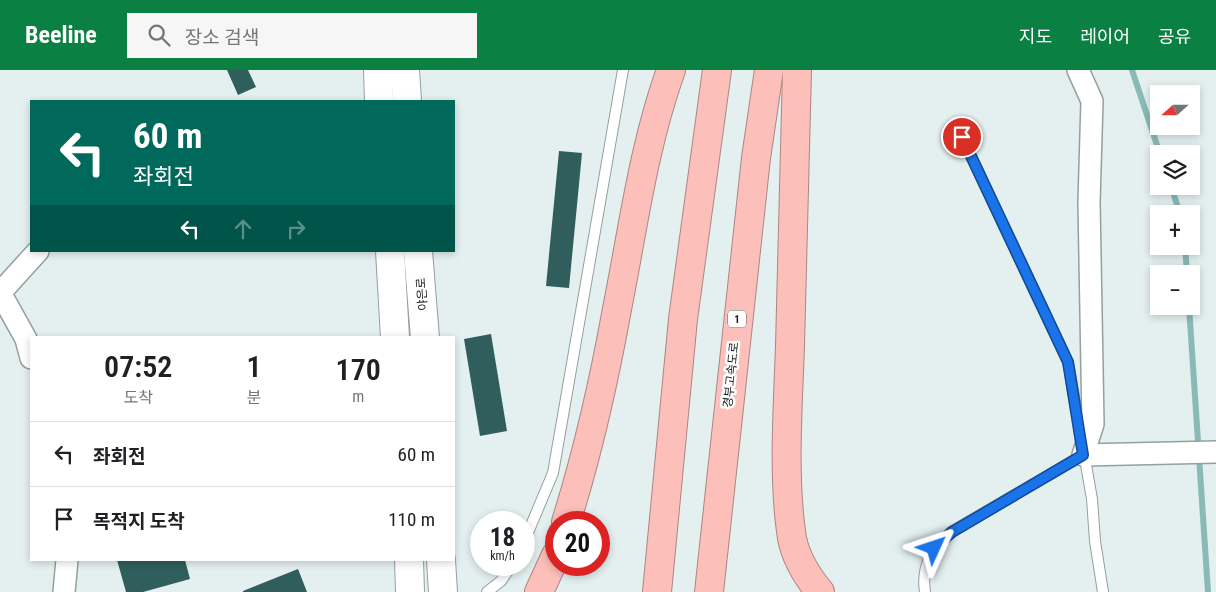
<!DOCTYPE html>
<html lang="ko">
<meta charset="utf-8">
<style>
body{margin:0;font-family:"Roboto Condensed","Noto Sans KR",sans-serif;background:#f6f6f6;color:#202124;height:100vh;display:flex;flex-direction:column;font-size:19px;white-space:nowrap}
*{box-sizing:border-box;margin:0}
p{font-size:16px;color:#757577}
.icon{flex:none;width:28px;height:28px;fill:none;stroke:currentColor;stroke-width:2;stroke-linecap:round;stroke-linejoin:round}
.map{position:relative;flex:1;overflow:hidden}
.drawer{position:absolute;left:30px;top:266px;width:425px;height:225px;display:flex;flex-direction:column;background:#fff;border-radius:0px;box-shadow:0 2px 8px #0003}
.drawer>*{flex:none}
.banner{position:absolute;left:30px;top:30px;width:425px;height:152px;border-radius:0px;box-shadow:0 2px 8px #0003;background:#00695c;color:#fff;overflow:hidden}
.needle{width:32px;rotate:249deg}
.fabs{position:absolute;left:1150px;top:15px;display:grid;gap:10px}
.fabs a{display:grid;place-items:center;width:50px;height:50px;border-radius:0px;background:#fff;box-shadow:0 2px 8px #0003;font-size:25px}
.speed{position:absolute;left:470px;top:441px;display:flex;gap:10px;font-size:25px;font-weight:700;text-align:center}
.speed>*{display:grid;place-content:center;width:65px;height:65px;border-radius:50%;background:#fff;box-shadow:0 2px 8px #0003;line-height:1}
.speed small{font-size:12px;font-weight:400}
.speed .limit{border:8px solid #d22;background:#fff;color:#111}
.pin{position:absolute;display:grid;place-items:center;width:42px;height:42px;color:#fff;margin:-21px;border:2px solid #fff;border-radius:50%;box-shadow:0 1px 5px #0007}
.me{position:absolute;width:55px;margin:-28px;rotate:48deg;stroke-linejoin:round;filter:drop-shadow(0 0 4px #0008)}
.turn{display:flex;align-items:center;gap:18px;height:105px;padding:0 20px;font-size:22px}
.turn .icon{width:65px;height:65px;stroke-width:2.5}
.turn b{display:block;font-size:35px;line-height:42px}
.lanes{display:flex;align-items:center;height:48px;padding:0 20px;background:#0003;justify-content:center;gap:25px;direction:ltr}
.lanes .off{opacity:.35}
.eta{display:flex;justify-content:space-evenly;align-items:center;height:85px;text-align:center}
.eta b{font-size:30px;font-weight:600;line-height:35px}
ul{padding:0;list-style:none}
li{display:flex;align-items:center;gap:15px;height:65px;padding:0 20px;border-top:1px solid #e0e0e0}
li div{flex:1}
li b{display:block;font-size:19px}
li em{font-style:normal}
header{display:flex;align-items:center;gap:30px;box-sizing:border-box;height:70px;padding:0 25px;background:#0b8043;color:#fff}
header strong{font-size:24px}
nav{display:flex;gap:28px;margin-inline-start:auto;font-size:18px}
.search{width:350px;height:45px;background:#f6f6f6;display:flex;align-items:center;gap:12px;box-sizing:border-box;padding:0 18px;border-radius:0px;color:#757577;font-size:19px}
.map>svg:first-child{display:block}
</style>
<header>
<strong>Beeline</strong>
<div class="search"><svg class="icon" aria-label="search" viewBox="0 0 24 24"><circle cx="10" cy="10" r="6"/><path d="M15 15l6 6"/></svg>장소 검색</div>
<nav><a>지도</a><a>레이어</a><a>공유</a></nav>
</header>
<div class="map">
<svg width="1216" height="522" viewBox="0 0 1216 522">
<rect width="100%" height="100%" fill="#e3f0ef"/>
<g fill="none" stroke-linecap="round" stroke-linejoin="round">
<!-- stream -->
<g stroke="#8abab7" stroke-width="6">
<path d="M 1132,0 L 1160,84"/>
<path d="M 1171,116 L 1180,144"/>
<path d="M 1185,176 L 1187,204"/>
<path d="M 1189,236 L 1208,522"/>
</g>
</g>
<!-- building -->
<g fill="#305e5c">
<path d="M 227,0 L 248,0 L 256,17 L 238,25 Z"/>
<path d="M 559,81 L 582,83 L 569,218 L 546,216 Z"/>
<path d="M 491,264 L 507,361 L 480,366 L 464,269 Z"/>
<path d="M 117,490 L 185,490 L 190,509 L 143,522 L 126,522 Z"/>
<path d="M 298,499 L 307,522 L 243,522 L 243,521 Z"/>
</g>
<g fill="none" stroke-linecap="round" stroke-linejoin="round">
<defs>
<g id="lane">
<path d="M 962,67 L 1068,292 L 1092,429 L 1095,471 L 1103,522"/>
<path d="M 524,472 L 553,403 L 623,0"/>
<path d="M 487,522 L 501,511 L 512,495"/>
<path d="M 925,522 C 921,496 932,478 951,462 L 1083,385"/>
</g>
<g id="street">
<path d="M 1078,0 L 1092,31 L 1089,132 L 1093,354 L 1083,385 L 1216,382"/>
<path d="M 0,223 L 38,181"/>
<path d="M 1,224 L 26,269 L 31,288"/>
<path d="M 64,522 L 67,490"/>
</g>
<g id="secondary">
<path d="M 378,0 L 379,31"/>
<path d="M 405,0 L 407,31"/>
<path d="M 390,181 L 395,268"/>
<path d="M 418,181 L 425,268"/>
<path d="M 409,490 L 410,522"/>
<path d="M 441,490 L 443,522"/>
</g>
<g id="highway">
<path d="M 797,0 C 795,92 792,184 790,276 C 788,335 783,403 791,461 C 793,483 806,505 820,522"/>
<path d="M 566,452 C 588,382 604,311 617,239 C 633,159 643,78 671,0"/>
<path d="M 539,522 L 556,485"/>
<path d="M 657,522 L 683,249 L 717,0"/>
<path d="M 709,522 L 756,88 L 769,0"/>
</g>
</defs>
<!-- lane casing -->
<use href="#lane" stroke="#94a09f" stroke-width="12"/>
<!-- street casing -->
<use href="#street" stroke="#94a09f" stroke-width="24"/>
<!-- secondary casing -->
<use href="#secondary" stroke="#94a09f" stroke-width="30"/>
<!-- highway casing -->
<use href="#highway" stroke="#ac8682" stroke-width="30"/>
<!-- lane -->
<use href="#lane" stroke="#fff" stroke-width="10"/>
<!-- street -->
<use href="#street" stroke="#fff" stroke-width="21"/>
<!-- secondary -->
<use href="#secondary" stroke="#fff" stroke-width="28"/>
<!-- highway -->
<use href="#highway" stroke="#fcbfba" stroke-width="28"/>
</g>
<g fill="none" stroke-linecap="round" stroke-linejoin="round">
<defs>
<path id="route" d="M 934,478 L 952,462 L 1083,385 L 1068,292 L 962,67"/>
</defs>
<!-- route casing -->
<use href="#route" stroke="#114b97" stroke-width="12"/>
<!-- route -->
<use href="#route" stroke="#1a73e8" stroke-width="9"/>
</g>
<g text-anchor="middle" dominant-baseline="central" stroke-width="5" stroke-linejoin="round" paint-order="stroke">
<!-- shield labels -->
<rect fill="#fff" stroke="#5d5f5f" stroke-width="1" x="728" y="240.5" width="18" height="17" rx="4"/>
<g font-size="11" font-weight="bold" fill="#171b1b">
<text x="737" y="249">1</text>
</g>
<!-- street labels -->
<g font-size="12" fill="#171b1b" stroke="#fff">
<text transform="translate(422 224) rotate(-94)">야은로</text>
<text transform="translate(731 305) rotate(-84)">경부고속도로</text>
</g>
</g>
</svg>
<div class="fabs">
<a><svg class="needle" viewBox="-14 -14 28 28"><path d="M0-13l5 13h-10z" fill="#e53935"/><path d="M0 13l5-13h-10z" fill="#757577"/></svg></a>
<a><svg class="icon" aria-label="layers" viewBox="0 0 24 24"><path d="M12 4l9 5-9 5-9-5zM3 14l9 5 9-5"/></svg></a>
<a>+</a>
<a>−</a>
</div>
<div class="speed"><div>18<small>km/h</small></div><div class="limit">20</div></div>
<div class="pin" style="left:962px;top:67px;background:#d93025"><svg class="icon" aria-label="arrive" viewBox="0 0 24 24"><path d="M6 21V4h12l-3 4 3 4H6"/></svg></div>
<svg class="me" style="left:934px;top:478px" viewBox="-20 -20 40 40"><path d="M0-17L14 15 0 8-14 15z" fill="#1a73e8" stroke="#fff" stroke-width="4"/></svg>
<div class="banner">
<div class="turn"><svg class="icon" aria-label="left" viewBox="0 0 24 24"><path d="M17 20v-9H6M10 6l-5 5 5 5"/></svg><div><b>60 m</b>좌회전</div></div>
<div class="lanes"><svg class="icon" aria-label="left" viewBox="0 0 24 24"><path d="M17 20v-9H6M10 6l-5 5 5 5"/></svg><svg class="icon off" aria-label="ahead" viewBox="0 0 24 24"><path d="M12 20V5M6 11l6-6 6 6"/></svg><svg class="icon off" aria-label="right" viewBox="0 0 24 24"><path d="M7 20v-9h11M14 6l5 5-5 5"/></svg></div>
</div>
<section class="drawer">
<div class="eta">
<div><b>07:52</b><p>도착</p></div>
<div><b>1</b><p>분</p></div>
<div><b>170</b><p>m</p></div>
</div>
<ul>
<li><svg class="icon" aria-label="left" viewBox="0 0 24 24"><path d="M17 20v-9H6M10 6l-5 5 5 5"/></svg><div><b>좌회전</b></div><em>60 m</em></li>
<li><svg class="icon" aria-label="arrive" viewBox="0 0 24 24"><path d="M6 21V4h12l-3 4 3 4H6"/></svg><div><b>목적지 도착</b></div><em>110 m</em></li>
</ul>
</section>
</div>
